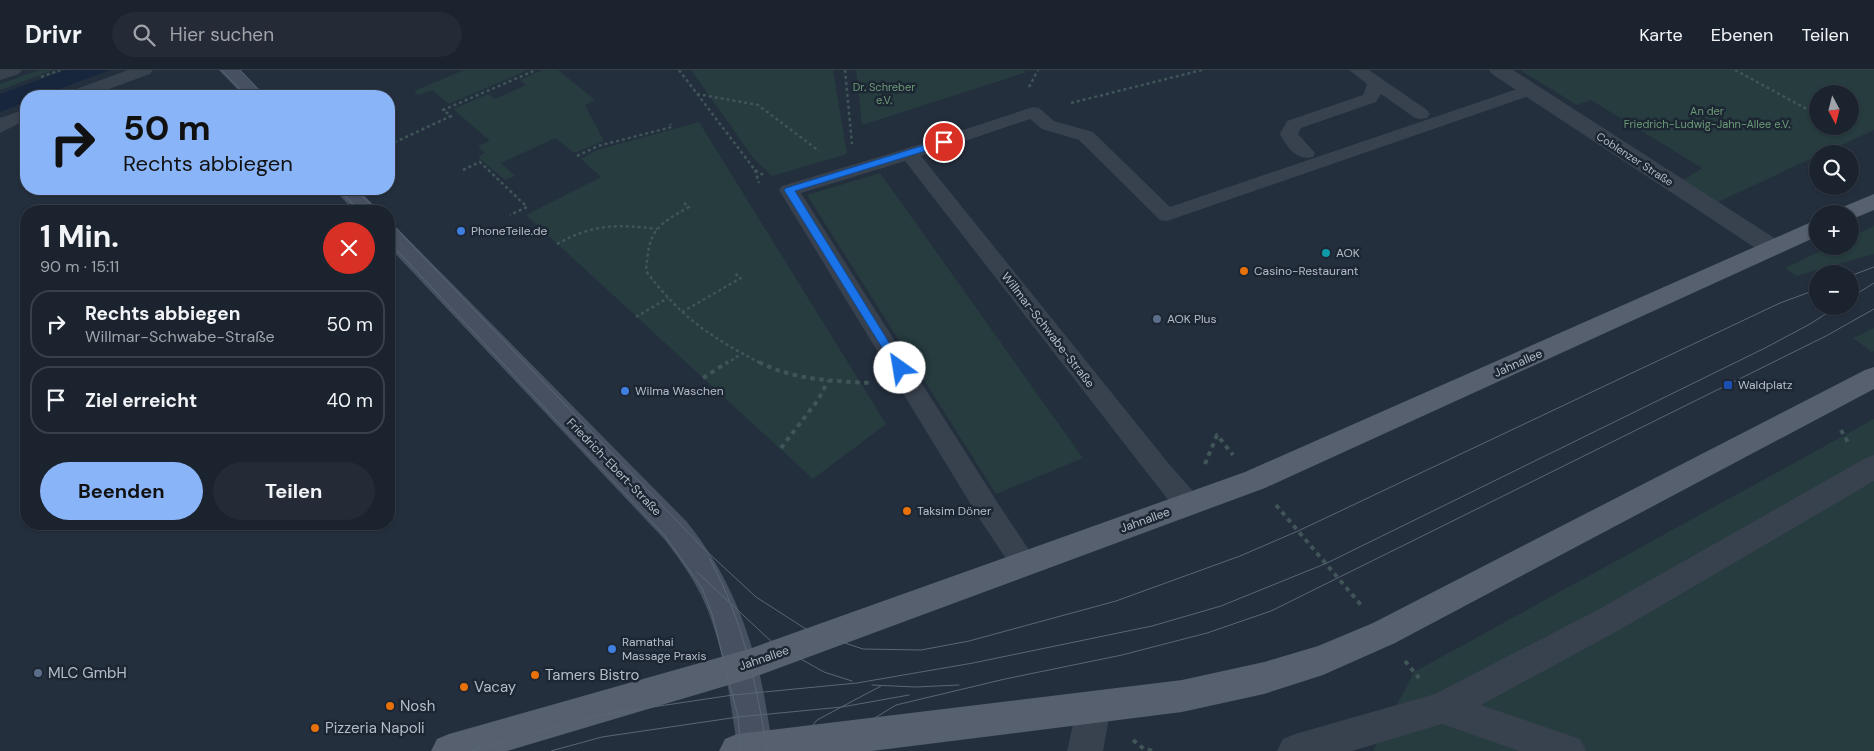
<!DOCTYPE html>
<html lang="de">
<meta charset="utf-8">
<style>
body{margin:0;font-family:"DM Sans",sans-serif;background:#242b36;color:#f1f3f6;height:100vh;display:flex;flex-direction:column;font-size:19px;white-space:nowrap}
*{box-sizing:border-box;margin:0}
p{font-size:16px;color:#a0a4aa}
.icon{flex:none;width:28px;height:28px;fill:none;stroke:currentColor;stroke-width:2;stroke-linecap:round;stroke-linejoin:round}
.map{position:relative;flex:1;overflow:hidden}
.details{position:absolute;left:20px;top:135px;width:375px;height:325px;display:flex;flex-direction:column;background:#1b232e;border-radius:20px;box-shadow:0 1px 4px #0004,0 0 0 1px #39404a}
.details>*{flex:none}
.hud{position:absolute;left:20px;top:20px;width:375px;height:105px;border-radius:20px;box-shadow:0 1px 4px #0004,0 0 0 1px #39404a;background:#8ab4f8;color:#111;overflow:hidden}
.needle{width:32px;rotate:173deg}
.fabs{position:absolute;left:1809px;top:15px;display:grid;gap:10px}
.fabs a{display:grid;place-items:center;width:50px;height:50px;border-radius:50%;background:#1b232e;box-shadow:0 1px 4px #0004,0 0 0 1px #39404a;font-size:25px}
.pin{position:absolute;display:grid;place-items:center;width:42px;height:42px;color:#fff;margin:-21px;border:2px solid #fff;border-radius:50%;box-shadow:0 1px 5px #0007}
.me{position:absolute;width:55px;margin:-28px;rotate:328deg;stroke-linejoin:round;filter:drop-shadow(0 0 4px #0008)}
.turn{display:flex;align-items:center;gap:18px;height:105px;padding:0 20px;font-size:22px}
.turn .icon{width:65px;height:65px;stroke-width:2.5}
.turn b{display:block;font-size:35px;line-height:42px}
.round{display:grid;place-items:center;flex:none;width:52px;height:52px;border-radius:26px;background:#242b36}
.head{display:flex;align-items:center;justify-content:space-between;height:85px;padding:0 20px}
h1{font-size:30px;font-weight:700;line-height:38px}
.primary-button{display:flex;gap:10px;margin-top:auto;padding:10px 20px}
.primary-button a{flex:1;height:58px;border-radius:30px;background:#8ab4f8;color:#111;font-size:20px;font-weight:700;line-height:58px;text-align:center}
.primary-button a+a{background:#242b36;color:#f1f3f6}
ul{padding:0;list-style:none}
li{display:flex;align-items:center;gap:15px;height:68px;margin:0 10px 8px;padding:0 10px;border:2px solid #39404a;border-radius:20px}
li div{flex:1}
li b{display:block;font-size:19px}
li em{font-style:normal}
header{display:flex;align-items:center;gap:30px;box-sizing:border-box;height:70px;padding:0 25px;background:#1b232e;border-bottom:1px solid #39404a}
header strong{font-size:24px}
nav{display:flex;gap:28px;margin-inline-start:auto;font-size:18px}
.search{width:350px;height:45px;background:#242b36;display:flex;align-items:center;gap:12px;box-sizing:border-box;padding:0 18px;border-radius:28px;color:#a0a4aa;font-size:19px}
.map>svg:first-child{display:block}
</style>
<header>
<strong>Drivr</strong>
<div class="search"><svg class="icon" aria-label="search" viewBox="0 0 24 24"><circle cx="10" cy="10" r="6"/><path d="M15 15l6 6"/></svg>Hier suchen</div>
<nav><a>Karte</a><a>Ebenen</a><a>Teilen</a></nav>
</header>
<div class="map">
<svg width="1874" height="681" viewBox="0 0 1874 681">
<rect width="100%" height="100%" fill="#242f3e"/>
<!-- green -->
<g fill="#263c3f" fill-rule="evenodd">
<path d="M 39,0 L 54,0 L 0,20 L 0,14 Z"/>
<path d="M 464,0 L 524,0 L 526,1 L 449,34 L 432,20 L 419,25 L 414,21 Z"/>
<path d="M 542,0 L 558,0 L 595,30 L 585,35 L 604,71 L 574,83 L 556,68 L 501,93 L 515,106 L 505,110 L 478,87 L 485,83 L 478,76 L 490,71 L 453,39 L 488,24 L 495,29 L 526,15 L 520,10 Z"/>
<path d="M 691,0 L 833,0 L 847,84 L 772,106 L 754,89 Z"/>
<path d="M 856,0 L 1025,0 L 1024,3 L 862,55 Z"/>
<path d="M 1520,0 L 1874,0 L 1874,60 L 1822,84 L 1818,84 L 1817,86 L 1718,132 L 1682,111 L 1702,98 L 1591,30 L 1577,35 ZM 1818,24 L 1850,24 L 1850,56 L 1818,56 Z"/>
<path d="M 699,52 L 886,354 L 813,409 L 526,145 L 601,107 L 581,89 L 597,80 Z"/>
<path d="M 880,103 L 1083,388 L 996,424 L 807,125 Z"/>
<path d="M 1874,156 L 1874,184 L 1796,206 L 1785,198 L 1831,176 L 1850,176 L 1850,167 Z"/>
<path d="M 1874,258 L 1874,281 L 1872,282 L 1853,268 Z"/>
<path d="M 1874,349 L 1874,681 L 1373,681 L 1414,602 Z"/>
</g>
<!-- water -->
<path fill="#17263c" d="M 66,0 L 110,0 L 41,26 L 26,26 L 26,32 L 0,42 L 0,24 Z"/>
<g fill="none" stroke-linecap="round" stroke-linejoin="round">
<!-- path-far1 -->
<g stroke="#3f5557" stroke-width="2.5" stroke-dasharray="3 3" stroke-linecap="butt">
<path d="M 679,0 L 755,100 L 765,106"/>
<path d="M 845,0 L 852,74"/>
<path d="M 1735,0 L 1818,45"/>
<path d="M 41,7 L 60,0"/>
<path d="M 1029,17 L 1038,0"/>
<path d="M 697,24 L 758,35 L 819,81"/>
<path d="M 1071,33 L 1202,0"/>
<path d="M 389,75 L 451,46 L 443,40 L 536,0"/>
<path d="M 577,86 L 598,76 L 672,57 L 670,54"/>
<path d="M 463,100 L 480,92 L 527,137 L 510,145"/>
<path d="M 755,100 L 759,113"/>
<path d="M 684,133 L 689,137 C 655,156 649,161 646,201 C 680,247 712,268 762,294"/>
<path d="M 557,174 C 593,154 617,154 657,159"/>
<path d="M 682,242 L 741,208 L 734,203"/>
<path d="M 636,247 L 668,228"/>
<path d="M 726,294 L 741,284"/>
</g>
<!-- path -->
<g stroke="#3f5557" stroke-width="4" stroke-dasharray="4.5 4.5" stroke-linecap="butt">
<path d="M 759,292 C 793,310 833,311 871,313"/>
<path d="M 703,308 L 728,292"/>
<path d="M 1841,360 L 1849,374"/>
<path d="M 781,378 L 818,330 L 828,311"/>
<path d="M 1205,394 L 1217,365 L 1233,385"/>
<path d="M 1276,435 L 1361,535"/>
<path d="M 1405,591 L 1419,608"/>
<path d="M 1133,670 L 1144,679 L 1153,681"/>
</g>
<!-- service -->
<g fill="#38414e" fill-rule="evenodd">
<path d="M 128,0 L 153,0 L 150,4 L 90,26 L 65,26 L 68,22 Z"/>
<path d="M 1349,0 L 1369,0 L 1427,40 L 1430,44 L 1427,48 L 1421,49 L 1415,48 L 1381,24 L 1376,32 L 1301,58 L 1298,64 L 1315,83 L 1313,87 C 1296,91 1287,77 1280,64 L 1287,51 L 1363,25 L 1367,14 Z"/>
<path d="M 1529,15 L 1535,16 L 1538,20 L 1535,24 L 1167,151 L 1160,150 L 1079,70 L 1042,59 L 1030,49 L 921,86 L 1169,394 L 1198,427 L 1202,434 L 1198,441 C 1177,449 1164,423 1151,408 L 905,91 L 801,123 L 999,435 L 1033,486 L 1037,494 L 1033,502 L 1024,505 L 1015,502 L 981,451 L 779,120 L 782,116 L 902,80 L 1033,37 L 1039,38 L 1054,51 L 1093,62 L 1170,137 Z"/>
<path d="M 26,39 L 26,50 L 0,63 L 0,48 Z"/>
</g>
<!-- pedestrian -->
<path fill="#38414e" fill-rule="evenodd" d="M 1874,385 L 1874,411 L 1623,558 L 1481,635 L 1580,669 L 1586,681 L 1519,681 L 1442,654 L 1352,681 L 1277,681 L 1283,669 L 1295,664 L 1435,624 L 1601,538 L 1864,389 Z"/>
<!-- minor -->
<g fill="#38414e" fill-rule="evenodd">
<path d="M 0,0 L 22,0 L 19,4 L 0,10 Z"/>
<path d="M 1489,0 L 1513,0 L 1779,171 L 1783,177 L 1779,183 L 1771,185 L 1763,183 L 1492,4 Z"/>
<path d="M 1094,621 L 1106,626 L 1111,637 L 1103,681 L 1067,681 L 1077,637 L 1082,626 Z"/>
</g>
<!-- secondary -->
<g fill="#465061" fill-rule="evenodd">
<path d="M 219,0 L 240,0 L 265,26 L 244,26 Z"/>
<path d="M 334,119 L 358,119 L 379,141 L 354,141 Z"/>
<path d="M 389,155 L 397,158 L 687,452 C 722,496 742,540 757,595 C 765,622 768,653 774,681 L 738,681 C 730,630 724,572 701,525 C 691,505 678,487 665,470 L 389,177 Z"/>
</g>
<!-- primary -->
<g fill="#56606e" fill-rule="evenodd">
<path d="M 1874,124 L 1874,140 L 1850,150 L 1850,144 L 1835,144 L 1838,139 Z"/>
<path d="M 1818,149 L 1818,166 L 1265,418 L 749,609 L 507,681 L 431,681 L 437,669 L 449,664 L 749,579 L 1245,402 Z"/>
<path d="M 1874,297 L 1874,319 L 1395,573 L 1323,605 L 1264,624 L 1182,642 L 872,681 L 719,681 L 725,669 L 737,664 L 1182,610 L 1264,592 L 1318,576 L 1373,553 L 1865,300 Z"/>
</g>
<!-- tram -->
<g stroke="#5a6575" stroke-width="1">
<path d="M 221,0 L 247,26"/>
<path d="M 240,0 L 265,26"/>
<path d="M 338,119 L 360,141"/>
<path d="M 355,119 L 378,141"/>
<path d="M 389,151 L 702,477 L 756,527 L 809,561 L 863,579 L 921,580 L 969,571 L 1116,531 L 1240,486 L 1298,461 L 1780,233 L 1818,219"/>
<path d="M 389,172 L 665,466 L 702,518 L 712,544 L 738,647 L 741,681"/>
<path d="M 1850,206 L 1874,197"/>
<path d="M 1850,228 L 1874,213"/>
<path d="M 710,489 C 742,549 757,614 767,681"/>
<path d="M 697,502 L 774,574 L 824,602 L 852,611"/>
<path d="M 872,615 L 916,617 L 959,615"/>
<path d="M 471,681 L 599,645 L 733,625 L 857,613 L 973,593 L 1152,556 L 1221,536 L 1327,493 L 1765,278 L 1810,254 L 1838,236"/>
<path d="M 551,681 L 602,667 L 738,647 L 842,637 L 909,625"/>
<path d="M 791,681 L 817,650 L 881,616"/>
<path d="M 831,681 L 842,668 L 896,635 L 1005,609 L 1122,585 L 1207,563 L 1271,541 L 1826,266 L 1874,239"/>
</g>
</g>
<!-- route -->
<path fill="#1a73e8" stroke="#114b97" d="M 944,69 L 948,70 L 948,74 L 795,121 L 903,295 L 905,298 L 903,300 L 896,300 L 784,120 L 786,118 Z"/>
<!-- markers -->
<g fill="#3f7fe0" stroke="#1d2633" stroke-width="2">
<circle cx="461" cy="161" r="5"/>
<circle cx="625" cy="321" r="5"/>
<circle cx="612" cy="579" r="5"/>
</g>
<circle fill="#0f9aa8" stroke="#1d2633" stroke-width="2" cx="1326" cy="183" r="5"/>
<g fill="#e8710a" stroke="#1d2633" stroke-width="2">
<circle cx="1244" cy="201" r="5"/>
<circle cx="907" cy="441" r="5"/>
<circle cx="535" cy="605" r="5"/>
<circle cx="464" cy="617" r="5"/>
<circle cx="390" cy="636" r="5"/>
<circle cx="315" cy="658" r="5"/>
</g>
<g fill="#5c6f8a" stroke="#1d2633" stroke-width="2">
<circle cx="1157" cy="249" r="5"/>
<circle cx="38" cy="603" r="5"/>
</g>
<rect fill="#1a4fb4" stroke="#1d2633" stroke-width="2" x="1723" y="310" width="10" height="10" rx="2.5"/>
<g text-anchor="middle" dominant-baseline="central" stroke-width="5" stroke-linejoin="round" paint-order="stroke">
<!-- far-park labels -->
<g font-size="11" fill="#6b9a76" stroke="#1d2633">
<text x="884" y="17">Dr. Schreber<tspan x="884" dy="13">e.V.</tspan></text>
<text x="1707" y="41">An der<tspan x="1707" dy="13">Friedrich-Ludwig-Jahn-Allee e.V.</tspan></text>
</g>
<!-- far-street labels -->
<g font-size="11" fill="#b4bcc9" stroke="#1d2633">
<text transform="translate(1635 89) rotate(33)">Coblenzer Straße</text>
</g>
<!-- poi labels -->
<g font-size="12" fill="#b4bcc9" stroke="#1d2633" text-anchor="start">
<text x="471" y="161">PhoneTeile.de</text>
<text x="1336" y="183">AOK</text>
<text x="1254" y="201">Casino-Restaurant</text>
<text x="1167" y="249">AOK Plus</text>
<text x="1738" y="315">Waldplatz</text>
<text x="635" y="321">Wilma Waschen</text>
<text x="917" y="441">Taksim Döner</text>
<text x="622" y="572">Ramathai<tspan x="622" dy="14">Massage Praxis</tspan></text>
</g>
<!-- street labels -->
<g font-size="12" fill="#b4bcc9" stroke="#1d2633">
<text transform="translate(1048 260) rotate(52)">Willmar-Schwabe-Straße</text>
<text transform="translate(1518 293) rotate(-24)">Jahnallee</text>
<text transform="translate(614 397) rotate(46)">Friedrich-Ebert-Straße</text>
<text transform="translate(1145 450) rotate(-20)">Jahnallee</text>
<text transform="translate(764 588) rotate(-19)">Jahnallee</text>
</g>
<!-- near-poi labels -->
<g font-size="15" fill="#b4bcc9" stroke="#1d2633" text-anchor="start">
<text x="48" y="603">MLC GmbH</text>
<text x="545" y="605">Tamers Bistro</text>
<text x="474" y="617">Vacay</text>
<text x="400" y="636">Nosh</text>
<text x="325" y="658">Pizzeria Napoli</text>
</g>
</g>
</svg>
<div class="fabs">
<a><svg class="needle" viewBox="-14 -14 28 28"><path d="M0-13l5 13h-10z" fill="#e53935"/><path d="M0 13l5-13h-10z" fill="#a0a4aa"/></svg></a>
<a><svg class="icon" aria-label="search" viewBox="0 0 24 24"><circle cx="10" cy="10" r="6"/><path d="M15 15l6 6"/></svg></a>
<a>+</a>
<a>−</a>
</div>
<div class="pin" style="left:944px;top:72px;background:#d93025"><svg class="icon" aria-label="arrive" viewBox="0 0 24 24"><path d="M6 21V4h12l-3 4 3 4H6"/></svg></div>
<svg class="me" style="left:900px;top:298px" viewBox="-20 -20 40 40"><circle r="19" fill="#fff"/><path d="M0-13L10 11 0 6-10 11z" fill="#1a73e8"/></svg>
<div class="hud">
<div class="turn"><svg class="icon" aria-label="right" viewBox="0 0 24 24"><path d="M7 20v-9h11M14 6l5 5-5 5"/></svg><div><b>50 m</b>Rechts abbiegen</div></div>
</div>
<section class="details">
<div class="head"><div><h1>1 Min.</h1><p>90 m · 15:11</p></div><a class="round" style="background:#d93025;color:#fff"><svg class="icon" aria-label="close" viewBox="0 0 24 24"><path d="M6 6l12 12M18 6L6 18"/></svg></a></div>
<ul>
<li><svg class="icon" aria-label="right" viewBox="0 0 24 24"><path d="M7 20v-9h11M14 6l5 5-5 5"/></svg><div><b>Rechts abbiegen</b><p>Willmar-Schwabe-Straße</p></div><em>50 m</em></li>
<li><svg class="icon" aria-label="arrive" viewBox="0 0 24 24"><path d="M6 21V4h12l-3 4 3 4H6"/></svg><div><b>Ziel erreicht</b></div><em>40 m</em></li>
</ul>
<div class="primary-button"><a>Beenden</a><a>Teilen</a></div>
</section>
</div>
